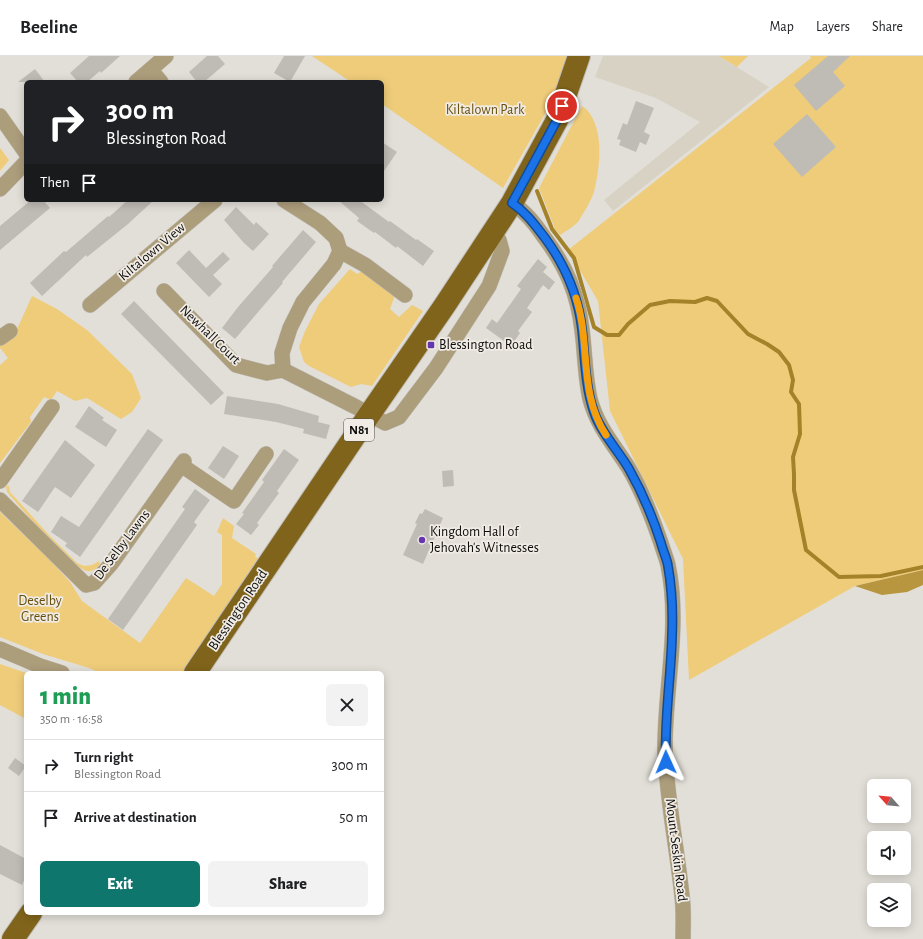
<!DOCTYPE html>
<meta charset="utf-8">
<style>
body{margin:0;font-family:"Alegreya Sans",sans-serif;background:#f2f2f2;color:#202124;height:100vh;display:flex;flex-direction:column;font-size:15px;white-space:nowrap}
*{box-sizing:border-box;margin:0}
p{font-size:13px;color:#757577}
.icon{flex:none;width:22px;height:22px;fill:none;stroke:currentColor;stroke-width:2;stroke-linecap:round;stroke-linejoin:round}
.map{position:relative;flex:1;overflow:hidden}
.panel{position:absolute;left:24px;top:615px;width:360px;height:244px;display:flex;flex-direction:column;background:#fff;border-radius:6px;box-shadow:0 2px 10px #0003}
.panel>*{flex:none}
.guide{position:absolute;left:24px;top:24px;width:360px;height:122px;border-radius:6px;box-shadow:0 2px 10px #0003;background:#202124;color:#fff;overflow:hidden}
.needle{width:26px;rotate:297deg}
.fabs{position:absolute;left:867px;top:723px;display:grid;gap:8px}
.fabs a{display:grid;place-items:center;width:44px;height:44px;border-radius:6px;background:#fff;box-shadow:0 2px 10px #0003;font-size:20px}
.pin{position:absolute;display:grid;place-items:center;width:34px;height:34px;color:#fff;margin:-17px;border:2px solid #fff;border-radius:50%;box-shadow:0 1px 4px #0007}
.me{position:absolute;width:44px;margin:-22px;rotate:359deg;stroke-linejoin:round;filter:drop-shadow(0 0 3px #0008)}
.turn{display:flex;align-items:center;gap:14px;height:84px;padding:0 16px;font-size:18px}
.turn .icon{width:52px;height:52px;stroke-width:2.5}
.turn b{display:block;font-size:28px;line-height:34px}
.then{display:flex;align-items:center;height:38px;padding:0 16px;background:#0003;gap:8px;font-size:15px}
.round{display:grid;place-items:center;flex:none;width:42px;height:42px;border-radius:6px;background:#f2f2f2}
.overview{display:flex;align-items:center;justify-content:space-between;height:68px;padding:0 16px}
h1{font-size:24px;font-weight:800;line-height:30px;color:#1e9e55}
.cta{display:flex;gap:8px;margin-top:auto;padding:8px 16px}
.cta a{flex:1;height:46px;border-radius:6px;background:#0f766e;color:#fff;font-size:16px;font-weight:800;line-height:46px;text-align:center}
.cta a+a{background:#f2f2f2;color:#202124}
ul{padding:0;list-style:none}
li{display:flex;align-items:center;gap:12px;height:52px;padding:0 16px;border-top:1px solid #e0e0e0}
li div{flex:1}
li b{display:block;font-size:15px}
li em{font-style:normal}
header{display:flex;align-items:center;gap:24px;box-sizing:border-box;height:56px;padding:0 20px;background:#fff;border-bottom:1px solid #e0e0e0}
header strong{font-size:19px}
nav{display:flex;gap:22px;margin-inline-start:auto;font-size:14px}
.map>svg:first-child{display:block}
</style>
<header>
<strong>Beeline</strong>
<nav><a>Map</a><a>Layers</a><a>Share</a></nav>
</header>
<div class="map">
<svg width="923" height="883" viewBox="0 0 923 883">
<rect width="100%" height="100%" fill="#e2dfd8"/>
<!-- built -->
<path fill="#d8d2c4" d="M 603,0 L 719,0 L 769,31 L 613,155 L 604,144 L 700,66 L 656,42 L 595,21 Z"/>
<!-- green -->
<g fill="#efcc7a">
<path d="M 312,0 L 567,0 L 558,29 L 546,56 L 503,132 L 382,48 L 382,26 L 351,26 Z"/>
<path d="M 719,0 L 748,0 L 737,11 Z"/>
<path d="M 810,0 L 923,0 L 923,514 L 855,530 L 689,624 L 683,503 L 610,355 L 598,245 L 568,194 L 811,2 Z"/>
<path d="M 582,50 C 606,66 600,113 594,136 C 592,143 582,160 578,166 C 573,171 566,175 560,179 L 555,173 L 539,132 Z"/>
<path d="M 0,92 L 9,104 L 0,115 Z"/>
<path d="M 350,213 L 357,218 L 362,215 L 395,239 L 390,253 L 399,261 L 412,249 L 423,255 L 372,330 L 361,328 L 351,331 L 309,310 L 304,306 L 299,291 L 305,275 L 319,248 Z"/>
<path d="M 32,240 L 57,253 L 87,274 L 132,318 L 141,342 L 132,356 L 121,363 L 87,342 L 75,345 L 57,335 L 51,344 L 44,341 L 30,361 L 31,366 L 0,407 L 0,309 L 8,302 L 0,292 L 0,289 L 13,282 Z"/>
<path d="M 6,430 L 9,430 L 10,436 L 48,478 L 77,507 L 84,510 L 92,509 L 99,505 L 100,508 C 97,512 93,516 87,515 C 70,511 21,452 7,436 Z"/>
<path d="M 0,456 L 48,502 L 70,526 L 82,545 L 140,587 L 186,522 L 214,540 L 222,528 L 222,479 L 217,476 L 223,462 L 234,470 L 232,482 L 256,498 L 255,501 L 258,502 L 182,617 L 101,617 L 89,612 L 43,598 L 0,581 Z"/>
<path d="M 0,608 L 26,617 L 26,663 L 0,649 Z"/>
</g>
<!-- forest -->
<path fill="#b8953f" d="M 923,514 L 923,529 L 907,536 L 882,539 L 855,530 Z"/>
<g fill="none" stroke-linecap="round" stroke-linejoin="round">
<!-- stream -->
<path stroke="#a48229" stroke-width="4" d="M 537,135 L 552,173 L 574,202 L 594,271 L 607,279 L 619,279 L 628,268 L 650,249 L 670,245 L 695,246 L 707,242 L 717,245 L 748,278 L 767,288 L 779,296 L 789,309 L 793,324 L 791,336 L 799,348 L 800,378 L 793,401 L 794,418 L 794,434 L 806,494 L 839,521 L 881,520 L 923,511"/>
</g>
<!-- building -->
<g fill="#bfbcb5">
<path d="M 89,0 L 120,0 L 101,17 L 100,15 L 87,26 L 78,26 L 70,17 Z"/>
<path d="M 207,0 L 218,0 L 225,8 L 204,26 L 197,26 L 189,16 Z"/>
<path d="M 284,0 L 305,0 L 290,26 L 274,17 Z"/>
<path d="M 828,0 L 850,0 L 833,16 L 845,30 L 816,55 L 794,29 Z"/>
<path d="M 35,13 L 45,26 L 18,26 Z"/>
<path d="M 636,45 L 654,52 L 644,76 L 650,79 L 646,89 L 640,86 L 636,96 L 619,89 L 621,84 L 617,83 L 623,67 L 627,69 Z"/>
<path d="M 807,58 L 836,91 L 802,121 L 773,88 Z"/>
<path d="M 382,86 L 397,96 L 382,118 Z"/>
<path d="M 31,144 L 43,144 L 50,152 L 0,194 L 0,170 Z"/>
<path d="M 128,144 L 154,144 L 128,168 L 87,201 L 86,199 L 42,240 L 30,227 L 64,195 L 66,196 L 108,160 L 109,161 Z"/>
<path d="M 338,144 L 359,144 L 389,166 L 390,165 L 416,184 L 417,183 L 434,195 L 423,210 L 397,190 L 396,192 L 375,176 L 374,177 L 357,165 L 359,162 Z"/>
<path d="M 236,151 L 254,169 L 256,166 L 269,178 L 253,195 L 244,187 L 224,164 Z"/>
<path d="M 303,174 L 316,186 L 282,226 L 283,227 L 235,283 L 222,272 L 238,251 L 273,211 L 272,210 Z"/>
<path d="M 189,194 L 206,212 L 223,196 L 230,203 L 213,219 L 222,228 L 209,241 L 176,207 Z"/>
<path d="M 538,203 L 547,211 L 543,216 L 555,226 L 549,234 L 543,229 L 527,252 L 532,256 L 518,275 L 520,277 L 511,290 L 486,272 L 492,263 L 497,267 L 521,233 L 517,230 Z"/>
<path d="M 134,245 L 224,337 L 211,349 L 121,258 Z"/>
<path d="M 227,340 L 278,348 L 319,360 L 318,366 L 330,369 L 326,383 L 303,377 L 304,373 L 276,366 L 224,358 Z"/>
<path d="M 89,350 L 104,362 L 102,364 L 117,374 L 106,391 L 75,371 Z"/>
<path d="M 148,373 L 163,384 L 80,501 L 65,490 L 67,487 L 51,476 L 61,460 L 79,471 Z"/>
<path d="M 65,384 L 95,409 L 71,442 L 55,431 L 38,456 L 22,445 Z"/>
<path d="M 223,390 L 239,400 L 224,423 L 208,412 Z"/>
<path d="M 284,393 L 299,404 L 277,435 L 279,437 L 257,467 L 259,469 L 251,479 L 236,468 L 244,458 L 242,457 L 264,426 L 262,424 Z"/>
<path d="M 453,414 L 454,430 L 443,431 L 442,415 Z"/>
<path d="M 195,433 L 210,444 L 194,466 L 197,469 L 123,574 L 108,563 L 185,453 L 182,451 Z"/>
<path d="M 425,453 L 443,462 L 423,508 L 403,499 L 417,468 L 415,467 L 420,457 L 422,458 Z"/>
<path d="M 15,702 L 26,710 L 19,720 L 8,712 Z"/>
<path d="M 0,789 L 26,803 L 26,820 L 22,829 L 0,818 Z"/>
</g>
<g fill="none" stroke-linecap="round" stroke-linejoin="round">
<defs>
<g id="street">
<path d="M 151,14 L 161,26"/>
<path d="M 136,26 L 166,0"/>
<path d="M 0,60 L 26,97"/>
<path d="M 0,133 L 26,106"/>
<path d="M 512,147 C 526,156 535,168 544,181 C 566,210 578,238 582,274 C 585,297 585,321 590,343 C 597,370 614,389 628,411 C 642,434 652,461 661,487 C 663,494 666,501 668,509 C 681,571 664,634 665,696 C 667,744 677,792 682,840 C 684,854 683,869 683,883"/>
<path d="M 340,195 L 365,209 L 405,239"/>
<path d="M 164,235 L 236,309 L 267,317 L 283,314 L 356,351 L 385,367 L 399,361 L 436,312 L 489,230 L 502,195 L 499,184 L 492,179"/>
<path d="M 90,249 L 215,144"/>
<path d="M 0,282 L 10,275"/>
<path d="M 283,314 L 282,297 L 290,272 L 303,246 L 334,208 L 340,195 L 336,182 L 320,167 L 284,144"/>
<path d="M 181,409 L 234,445 L 266,398"/>
<path d="M 0,425 L 52,351"/>
<path d="M 0,444 L 86,529 L 94,527 L 111,508 L 184,405"/>
<path d="M 0,593 L 40,610 L 62,617"/>
</g>
<g id="primary">
<path d="M 195,617 L 369,359 L 445,249 L 512,147 L 557,64 L 579,0"/>
<path d="M 13,883 L 31,857"/>
</g>
</defs>
<!-- street casing -->
<use href="#street" stroke="#c0bdb7" stroke-width="16"/>
<!-- primary casing -->
<use href="#primary" stroke="#c0bdb7" stroke-width="24"/>
<!-- street -->
<use href="#street" stroke="#ac9d7b" stroke-width="15"/>
<!-- primary -->
<use href="#primary" stroke="#80641b" stroke-width="22"/>
</g>
<g fill="none" stroke-linecap="round" stroke-linejoin="round">
<defs>
<path id="route" d="M 562,50 L 557,64 L 512,147 C 526,156 535,169 545,182 C 565,209 578,239 582,273 C 585,301 585,330 594,356 C 601,377 618,394 629,413 C 642,436 653,462 661,487 C 663,495 667,503 668,510 C 672,533 673,557 672,580 C 671,622 664,664 666,706"/>
</defs>
<!-- route casing -->
<use href="#route" stroke="#114b97" stroke-width="10"/>
<!-- route -->
<use href="#route" stroke="#1a73e8" stroke-width="7"/>
<!-- slow -->
<path stroke="#f59e0b" stroke-width="7" d="M 576,242 C 591,287 578,337 606,379"/>
</g>
<!-- markers -->
<g fill="#6536ad" stroke="#f0ece5" stroke-width="1.5">
<rect x="427" y="285" width="8" height="8" rx="2"/>
<circle cx="422" cy="484" r="4"/>
</g>
<g text-anchor="middle" dominant-baseline="central" stroke-width="3.5" stroke-linejoin="round" paint-order="stroke">
<!-- shield labels -->
<rect fill="#f0ece5" stroke="#504e4b" stroke-width="1" x="344" y="363" width="30" height="22" rx="3"/>
<g font-size="13" font-weight="bold" fill="#0c0b09">
<text x="359" y="374">N81</text>
</g>
<!-- park labels -->
<g font-size="14" fill="#674f0c" stroke="#f0ece5">
<text x="485" y="54">Kiltalown Park</text>
<text x="40" y="545">Deselby<tspan x="40" dy="16">Greens</tspan></text>
</g>
<!-- street labels -->
<g font-size="14" fill="#0c0b09" stroke="#f0ece5">
<text transform="translate(152 196) rotate(-40)">Kiltalown View</text>
<text transform="translate(210 279) rotate(44)">Newhall Court</text>
<text transform="translate(122 489) rotate(-53)">De Selby Lawns</text>
<text transform="translate(238 554) rotate(-56)">Blessington Road</text>
<text transform="translate(676 794) rotate(83)">Mount Seskin Road</text>
</g>
<!-- poi labels -->
<g font-size="14" fill="#0c0b09" stroke="#f0ece5" text-anchor="start">
<text x="439" y="289">Blessington Road</text>
<text x="430" y="476">Kingdom Hall of<tspan x="430" dy="16">Jehovah's Witnesses</tspan></text>
</g>
</g>
</svg>
<div class="fabs">
<a><svg class="needle" viewBox="-14 -14 28 28"><path d="M0-13l5 13h-10z" fill="#e53935"/><path d="M0 13l5-13h-10z" fill="#757577"/></svg></a>
<a><svg class="icon" aria-label="sound" viewBox="0 0 24 24"><path d="M4 9h4l5-4v14l-5-4H4zM17 9q2 3 0 6"/></svg></a>
<a><svg class="icon" aria-label="layers" viewBox="0 0 24 24"><path d="M12 4l9 5-9 5-9-5zM3 14l9 5 9-5"/></svg></a>
</div>
<div class="pin" style="left:562px;top:50px;background:#d93025"><svg class="icon" aria-label="arrive" viewBox="0 0 24 24"><path d="M6 21V4h12l-3 4 3 4H6"/></svg></div>
<svg class="me" style="left:666px;top:706px" viewBox="-20 -20 40 40"><path d="M0-17L14 15 0 8-14 15z" fill="#1a73e8" stroke="#fff" stroke-width="4"/></svg>
<div class="guide">
<div class="turn"><svg class="icon" aria-label="right" viewBox="0 0 24 24"><path d="M7 20v-9h11M14 6l5 5-5 5"/></svg><div><b>300 m</b>Blessington Road</div></div>
<div class="then">Then<svg class="icon" aria-label="arrive" viewBox="0 0 24 24"><path d="M6 21V4h12l-3 4 3 4H6"/></svg></div>
</div>
<section class="panel">
<div class="overview"><div><h1>1 min</h1><p>350 m · 16:58</p></div><a class="round"><svg class="icon" aria-label="close" viewBox="0 0 24 24"><path d="M6 6l12 12M18 6L6 18"/></svg></a></div>
<ul>
<li><svg class="icon" aria-label="right" viewBox="0 0 24 24"><path d="M7 20v-9h11M14 6l5 5-5 5"/></svg><div><b>Turn right</b><p>Blessington Road</p></div><em>300 m</em></li>
<li><svg class="icon" aria-label="arrive" viewBox="0 0 24 24"><path d="M6 21V4h12l-3 4 3 4H6"/></svg><div><b>Arrive at destination</b></div><em>50 m</em></li>
</ul>
<div class="cta"><a>Exit</a><a>Share</a></div>
</section>
</div>
